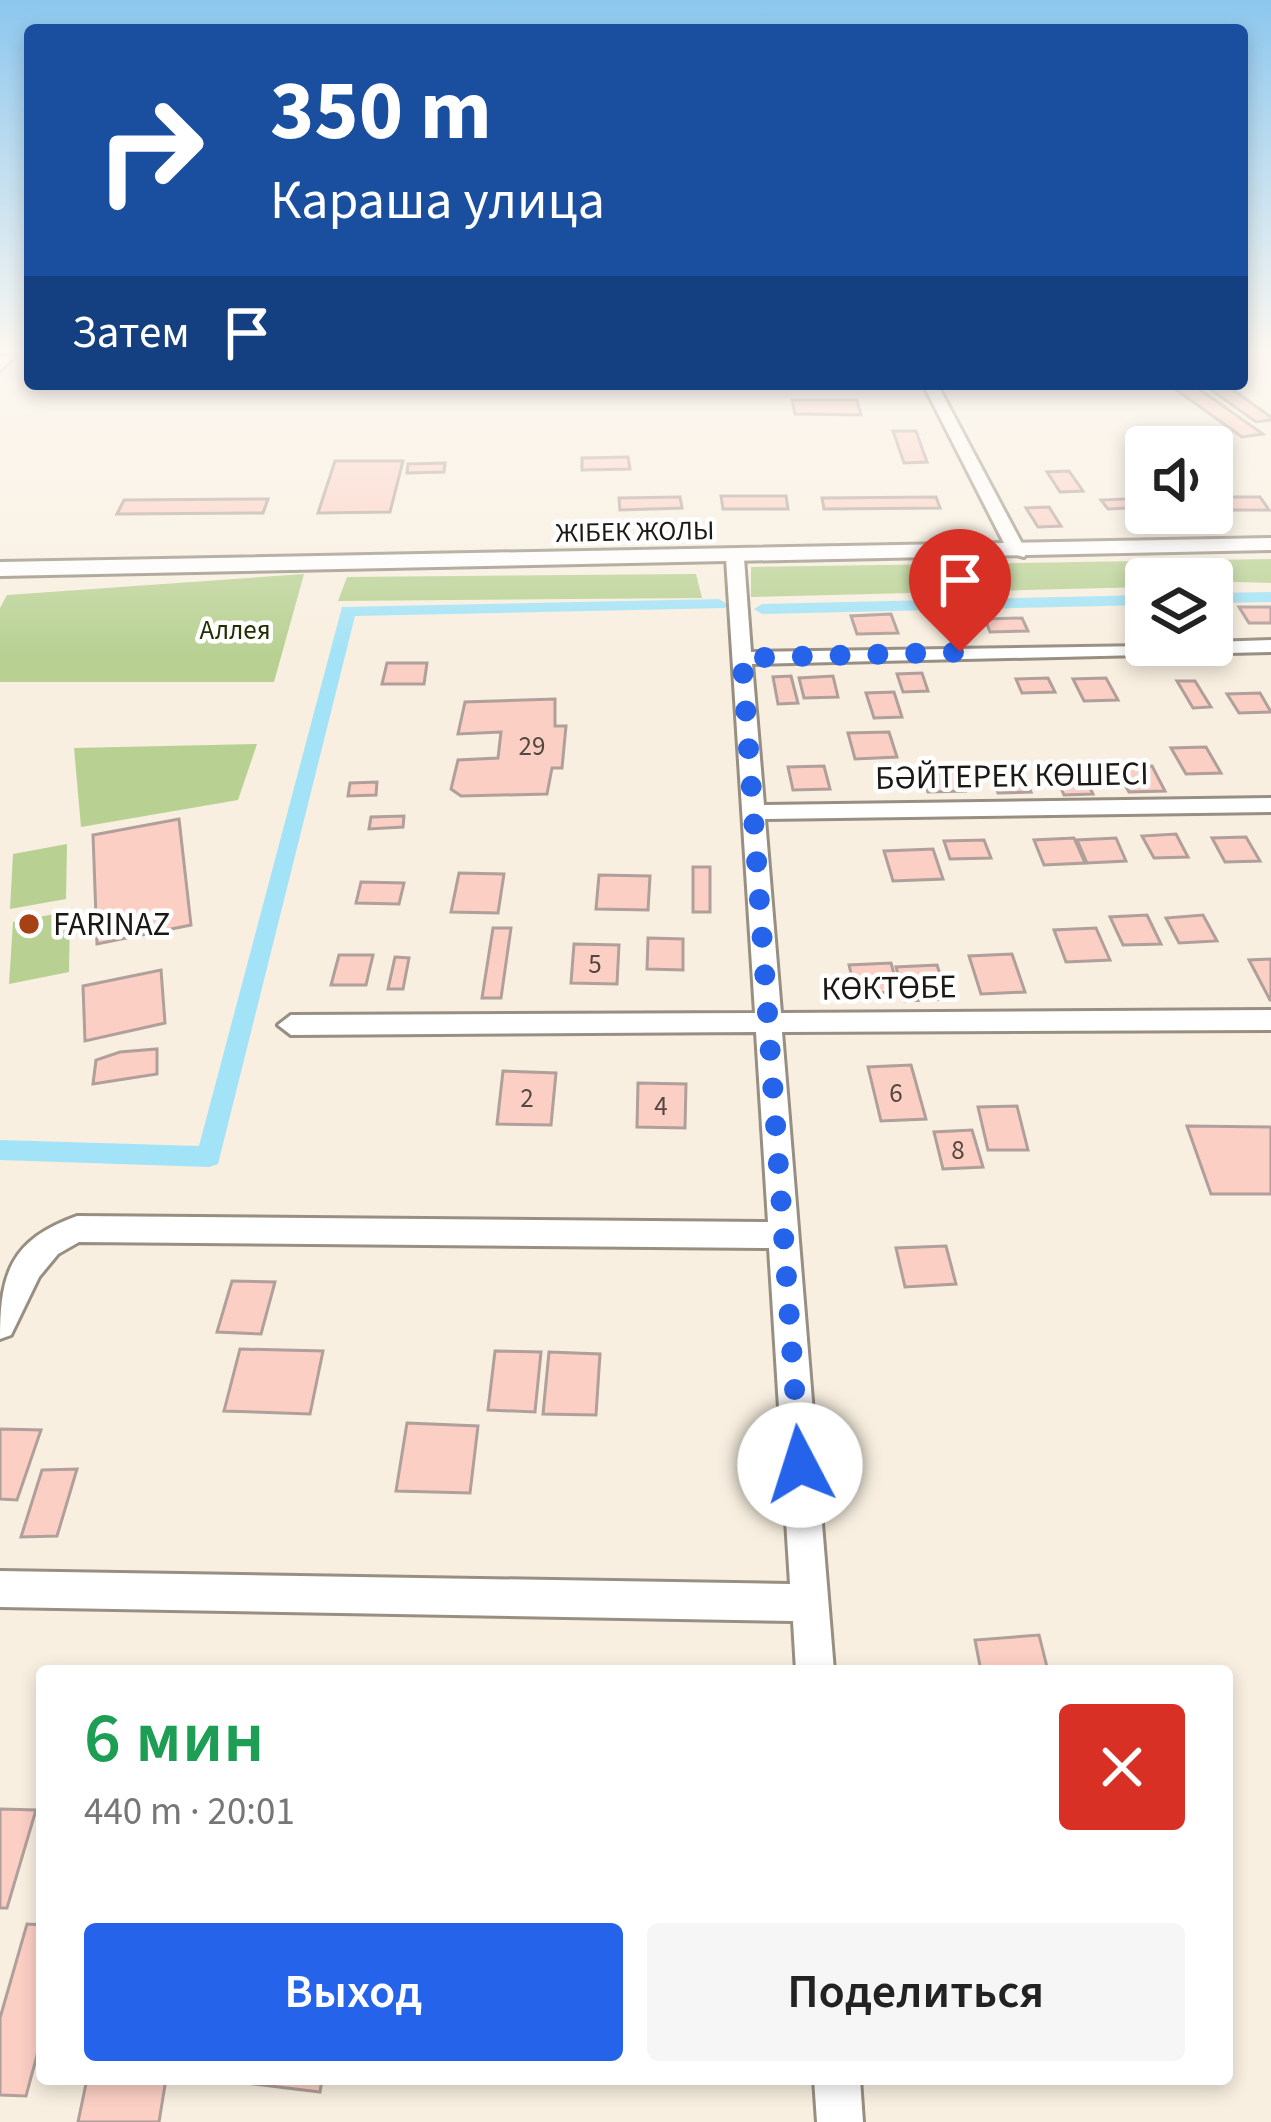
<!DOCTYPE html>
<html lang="ru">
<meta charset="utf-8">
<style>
body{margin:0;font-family:"Source Sans 3",sans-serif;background:#f6f6f6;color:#222;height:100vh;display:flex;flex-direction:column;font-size:45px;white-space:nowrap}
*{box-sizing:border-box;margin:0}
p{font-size:39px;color:#767676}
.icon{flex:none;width:66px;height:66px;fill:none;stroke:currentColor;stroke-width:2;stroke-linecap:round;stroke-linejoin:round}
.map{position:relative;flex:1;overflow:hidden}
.drawer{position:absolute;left:36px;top:1665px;width:1197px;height:420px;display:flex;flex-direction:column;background:#fff;border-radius:12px;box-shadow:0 6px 18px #0003}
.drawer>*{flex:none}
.guide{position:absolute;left:24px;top:24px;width:1224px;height:366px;border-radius:12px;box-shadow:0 6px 18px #0003;background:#1a4fa0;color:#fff;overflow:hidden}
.fabs{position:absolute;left:1125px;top:426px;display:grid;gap:24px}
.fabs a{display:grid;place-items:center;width:108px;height:108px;border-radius:12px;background:#fff;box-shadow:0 6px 18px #0003;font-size:60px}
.pin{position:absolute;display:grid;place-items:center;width:102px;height:102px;color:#fff;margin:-123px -51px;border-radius:50% 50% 50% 0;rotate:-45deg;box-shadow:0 0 12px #0007}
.pin .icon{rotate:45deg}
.me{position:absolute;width:132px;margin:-66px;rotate:355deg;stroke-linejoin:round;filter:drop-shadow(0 0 9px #0008)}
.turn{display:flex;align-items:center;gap:42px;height:252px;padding:0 48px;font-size:54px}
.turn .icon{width:156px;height:156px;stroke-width:2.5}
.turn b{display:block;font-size:84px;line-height:102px}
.then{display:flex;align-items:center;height:114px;padding:0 48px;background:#0003;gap:24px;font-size:45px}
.round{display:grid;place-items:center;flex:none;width:126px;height:126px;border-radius:12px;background:#f6f6f6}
.overview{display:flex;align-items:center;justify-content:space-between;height:204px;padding:0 48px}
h1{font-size:72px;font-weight:600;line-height:90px;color:#1e9e55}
.cta{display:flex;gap:24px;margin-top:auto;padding:24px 48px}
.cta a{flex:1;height:138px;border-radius:12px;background:#2563eb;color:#fff;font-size:48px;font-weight:600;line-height:138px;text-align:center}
.cta a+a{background:#f6f6f6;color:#222}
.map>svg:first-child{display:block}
</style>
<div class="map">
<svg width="1271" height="2122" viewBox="0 0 1271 2122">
<rect width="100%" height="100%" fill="#f8efe0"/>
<!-- green -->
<g fill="#b8d193">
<path d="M 1271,559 L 1271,583 L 1146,579 L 1146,587 L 751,597 L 751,567 Z"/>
<path d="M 304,574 L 274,682 L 0,682 L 0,608 L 7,595 Z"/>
<path d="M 696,574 L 702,598 L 338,601 L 347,577 Z"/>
<path d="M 257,744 L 238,800 L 81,827 L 74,748 Z"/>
<path d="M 67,844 L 66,899 L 10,909 L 13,854 Z"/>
<path d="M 70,911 L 69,972 L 9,984 L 13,922 Z"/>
</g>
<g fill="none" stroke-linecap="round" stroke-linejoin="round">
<!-- canal -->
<g fill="#a3e3f7" fill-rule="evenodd">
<path d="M 1271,592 L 1271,602 L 1212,603 L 1212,593 Z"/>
<path d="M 1146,595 L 1146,605 L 762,614 L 754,609 L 762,604 Z"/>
<path d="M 719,599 L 727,604 L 725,608 L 355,616 L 218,1164 L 209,1167 L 0,1160 L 0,1140 L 199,1146 L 342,607 Z"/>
</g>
</g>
<!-- building -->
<g fill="#fccfc4" stroke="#b09f9a" stroke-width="3">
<path d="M 1168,384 L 1192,384 L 1263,434 L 1242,437 Z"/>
<path d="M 1229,387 L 1271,417 L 1271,420 L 1256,422 L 1210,389 Z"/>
<path d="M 792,400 L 857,400 L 861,415 L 795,414 Z"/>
<path d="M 893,431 L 916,431 L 927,462 L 904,463 Z"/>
<path d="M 628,457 L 630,469 L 582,470 L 582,458 Z"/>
<path d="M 335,461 L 403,461 L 390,512 L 318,513 Z"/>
<path d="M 445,463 L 444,472 L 407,473 L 408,464 Z"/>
<path d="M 1069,471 L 1083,491 L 1060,492 L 1047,472 Z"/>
<path d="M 721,496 L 786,496 L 788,509 L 723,509 Z"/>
<path d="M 680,497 L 682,508 L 620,510 L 619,498 Z"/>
<path d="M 936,497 L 940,508 L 824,509 L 822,498 Z"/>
<path d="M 1212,497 L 1260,497 L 1269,510 L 1212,510 Z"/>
<path d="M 1146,498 L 1146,507 L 1108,509 L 1101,500 Z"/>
<path d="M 268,499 L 263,513 L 117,514 L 124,500 Z"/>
<path d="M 1049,507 L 1061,526 L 1038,527 L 1026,508 Z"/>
<path d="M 1239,607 L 1271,607 L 1271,623 L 1249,623 Z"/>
<path d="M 891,614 L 898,633 L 857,634 L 851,616 Z"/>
<path d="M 1022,618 L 1028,631 L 990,632 L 985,619 Z"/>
<path d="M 387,663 L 427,663 L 424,684 L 382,684 Z"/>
<path d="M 922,673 L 928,691 L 903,692 L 897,674 Z"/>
<path d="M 791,676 L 798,703 L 778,704 L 773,677 Z"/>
<path d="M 833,676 L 838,697 L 804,698 L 799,678 Z"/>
<path d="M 1048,678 L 1055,692 L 1022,693 L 1016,679 Z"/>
<path d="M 1106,678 L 1118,700 L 1084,701 L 1073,679 Z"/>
<path d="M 1177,681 L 1195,681 L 1211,707 L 1193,708 Z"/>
<path d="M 894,692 L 902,717 L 874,718 L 866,693 Z"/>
<path d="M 1260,693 L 1271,712 L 1239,713 L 1227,694 Z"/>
<path d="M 555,699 L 555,726 L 566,726 L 562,768 L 552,768 L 547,794 L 461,796 L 451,789 L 458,760 L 498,758 L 501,732 L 458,734 L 465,702 Z"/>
<path d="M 889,732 L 897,757 L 855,759 L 848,733 Z"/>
<path d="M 1206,747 L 1221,773 L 1186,774 L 1171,748 Z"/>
<path d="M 1019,765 L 1031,792 L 998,793 L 988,766 Z"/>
<path d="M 824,766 L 830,789 L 793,790 L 788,767 Z"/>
<path d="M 1152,766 L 1165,791 L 1129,792 L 1116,768 Z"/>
<path d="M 956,767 L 965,791 L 928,792 L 920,768 Z"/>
<path d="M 1081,769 L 1093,794 L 1064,795 L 1053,770 Z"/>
<path d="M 377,782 L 376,795 L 348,796 L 350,783 Z"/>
<path d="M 404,816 L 403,827 L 369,829 L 371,817 Z"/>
<path d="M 179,819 L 191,925 L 97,944 L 93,835 Z"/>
<path d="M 1176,834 L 1188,857 L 1154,858 L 1142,836 Z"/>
<path d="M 1246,837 L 1260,861 L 1225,862 L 1212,838 Z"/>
<path d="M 1074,838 L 1085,863 L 1044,865 L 1034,840 Z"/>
<path d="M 1116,838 L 1126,861 L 1087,863 L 1077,840 Z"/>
<path d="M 984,840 L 991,858 L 950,859 L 944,841 Z"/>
<path d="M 933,849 L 943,879 L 893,881 L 884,851 Z"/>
<rect x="693" y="867" width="17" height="45"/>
<path d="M 459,873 L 504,874 L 498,913 L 451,912 Z"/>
<path d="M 599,875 L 650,876 L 648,910 L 596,909 Z"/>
<path d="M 361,882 L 404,883 L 399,904 L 356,903 Z"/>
<path d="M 1147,915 L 1161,944 L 1123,945 L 1110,917 Z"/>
<path d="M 1203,915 L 1217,941 L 1179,943 L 1166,918 Z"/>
<path d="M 493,928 L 511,928 L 501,998 L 482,998 Z"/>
<path d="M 1096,928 L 1110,960 L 1066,962 L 1054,930 Z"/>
<path d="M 648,938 L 683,939 L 683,970 L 647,969 Z"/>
<path d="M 574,944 L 619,945 L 617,984 L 571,983 Z"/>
<path d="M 1012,954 L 1025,992 L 981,994 L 969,956 Z"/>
<path d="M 339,955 L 373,955 L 366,985 L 331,985 Z"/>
<path d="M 395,957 L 409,958 L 403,989 L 388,989 Z"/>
<path d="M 1271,959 L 1271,1000 L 1270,1000 L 1249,960 Z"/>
<path d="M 891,963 L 899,992 L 856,994 L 849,965 Z"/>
<path d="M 937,965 L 948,999 L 905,1001 L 896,967 Z"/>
<path d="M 161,970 L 165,1023 L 85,1041 L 83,986 Z"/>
<path d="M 157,1049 L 157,1074 L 93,1084 L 96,1060 L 120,1052 Z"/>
<path d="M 911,1065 L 926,1119 L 881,1121 L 868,1067 Z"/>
<path d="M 503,1071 L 556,1073 L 551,1125 L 497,1124 Z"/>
<path d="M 638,1083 L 686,1084 L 685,1128 L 637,1127 Z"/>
<path d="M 1017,1106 L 1028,1150 L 988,1150 L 978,1107 Z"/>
<path d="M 1187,1126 L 1271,1127 L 1271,1194 L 1211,1194 Z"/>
<path d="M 972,1130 L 983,1167 L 943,1169 L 934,1132 Z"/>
<path d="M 946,1246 L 956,1284 L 905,1287 L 896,1248 Z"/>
<path d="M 232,1281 L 275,1282 L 261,1334 L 217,1332 Z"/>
<path d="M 240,1349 L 323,1351 L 310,1414 L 224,1411 Z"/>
<path d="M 495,1351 L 541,1352 L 535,1412 L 488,1410 Z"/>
<path d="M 549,1352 L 600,1354 L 596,1415 L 543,1414 Z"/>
<path d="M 407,1423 L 478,1426 L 470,1493 L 396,1491 Z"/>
<path d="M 0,1429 L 41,1430 L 17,1500 L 0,1499 Z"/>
<path d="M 77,1469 L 57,1536 L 21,1537 L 42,1470 Z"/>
<path d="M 1039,1635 L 1048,1671 L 981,1671 L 975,1640 Z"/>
<path d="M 0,1809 L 36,1810 L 7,1908 L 0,1908 Z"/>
<path d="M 27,1924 L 42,1925 L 42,2037 L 26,2096 L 0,2095 L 0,2018 Z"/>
<path d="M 87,2079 L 166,2079 L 159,2122 L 78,2122 Z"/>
<path d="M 213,2079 L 322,2079 L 320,2092 Z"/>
</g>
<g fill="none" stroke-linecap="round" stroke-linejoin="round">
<defs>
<g id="minor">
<path d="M 923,384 L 937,384 L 1027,553 L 1024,557 L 1009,553 Z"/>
<path d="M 735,553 L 744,558 L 751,652 L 1212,645 L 1212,642 L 1271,640 L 1271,652 L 752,664 L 764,805 L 1271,798 L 1271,812 L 765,819 L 781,1013 L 1271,1010 L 1271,1030 L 782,1032 L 834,1671 L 796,1671 L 793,1621 L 0,1607 L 0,1571 L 790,1584 L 769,1248 L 79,1242 L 58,1254 L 39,1277 L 11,1335 L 0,1339 C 0,1274 10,1240 77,1216 L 768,1222 L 756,1032 L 291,1035 L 278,1025 L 291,1015 L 755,1013 L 726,558 Z"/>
<path d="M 814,2079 L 860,2079 L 863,2122 L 817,2122 Z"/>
</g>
<g id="major">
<path d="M 0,356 L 15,356 L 0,371 Z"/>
<path d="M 1271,538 L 1271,550 L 0,576 L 0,562 Z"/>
</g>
</defs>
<!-- minor casing -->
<use href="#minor" stroke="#978f81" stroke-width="6"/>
<!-- major casing -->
<use href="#major" stroke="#978f81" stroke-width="6"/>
<!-- minor -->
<use href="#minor" fill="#fff" fill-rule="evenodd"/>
<!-- major -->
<use href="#major" fill="#fff" fill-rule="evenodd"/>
</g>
<!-- sky -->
<linearGradient id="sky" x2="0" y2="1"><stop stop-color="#8cc7ee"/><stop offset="0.54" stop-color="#fcf8f1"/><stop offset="1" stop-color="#fcf8f1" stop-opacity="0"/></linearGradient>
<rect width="1271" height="654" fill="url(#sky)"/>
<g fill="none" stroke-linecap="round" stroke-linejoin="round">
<!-- route -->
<path stroke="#2563eb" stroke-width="21" stroke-dasharray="0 37.8" d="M 800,1465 L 742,658 L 960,652"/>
</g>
<!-- markers -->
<circle fill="#a64114" stroke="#fff" stroke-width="4.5" cx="29" cy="924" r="12"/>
<g text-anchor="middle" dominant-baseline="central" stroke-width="9" stroke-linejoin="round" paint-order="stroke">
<!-- far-street labels -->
<g font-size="27" fill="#1c1914" stroke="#fff">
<text transform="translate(635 532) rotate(-1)">ЖІБЕК ЖОЛЫ</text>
</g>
<!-- far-park labels -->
<g font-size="27" fill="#213001" stroke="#fff">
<text x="235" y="630">Аллея</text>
</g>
<!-- number labels -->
<g font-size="27" fill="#544640">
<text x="532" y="746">29</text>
<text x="595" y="964">5</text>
<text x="896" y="1093">6</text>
<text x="527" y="1098">2</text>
<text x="661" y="1106">4</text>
<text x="958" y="1150">8</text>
</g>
<!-- street labels -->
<g font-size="33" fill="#1c1914" stroke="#fff">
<text transform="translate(1012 776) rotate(-1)">БӘЙТЕРЕК КӨШЕСІ</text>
<text transform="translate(889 988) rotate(-1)">КӨКТӨБЕ</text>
</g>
<!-- poi labels -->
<g font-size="33" fill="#1c1914" stroke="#fff" text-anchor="start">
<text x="53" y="924">FARINAZ</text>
</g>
</g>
</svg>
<div class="fabs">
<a><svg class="icon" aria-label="sound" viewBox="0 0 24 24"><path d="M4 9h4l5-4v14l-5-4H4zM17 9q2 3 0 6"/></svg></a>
<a><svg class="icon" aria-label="layers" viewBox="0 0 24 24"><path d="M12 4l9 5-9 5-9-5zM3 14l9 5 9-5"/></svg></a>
</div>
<div class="pin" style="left:960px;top:652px;background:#d93025"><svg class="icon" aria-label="arrive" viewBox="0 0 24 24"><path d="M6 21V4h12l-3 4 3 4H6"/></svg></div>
<svg class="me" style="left:800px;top:1465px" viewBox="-20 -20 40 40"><circle r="19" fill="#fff"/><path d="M0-13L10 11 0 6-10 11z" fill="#2563eb"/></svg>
<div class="guide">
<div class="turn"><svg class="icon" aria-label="right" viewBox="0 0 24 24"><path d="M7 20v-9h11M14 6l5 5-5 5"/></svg><div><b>350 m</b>Караша улица</div></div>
<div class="then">Затем<svg class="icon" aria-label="arrive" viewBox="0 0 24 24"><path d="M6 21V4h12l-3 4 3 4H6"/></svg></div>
</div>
<section class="drawer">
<div class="overview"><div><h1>6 мин</h1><p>440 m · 20:01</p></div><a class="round" style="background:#d93025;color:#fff"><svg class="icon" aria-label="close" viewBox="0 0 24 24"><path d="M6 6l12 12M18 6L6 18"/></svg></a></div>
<div class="cta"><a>Выход</a><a>Поделиться</a></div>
</section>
</div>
